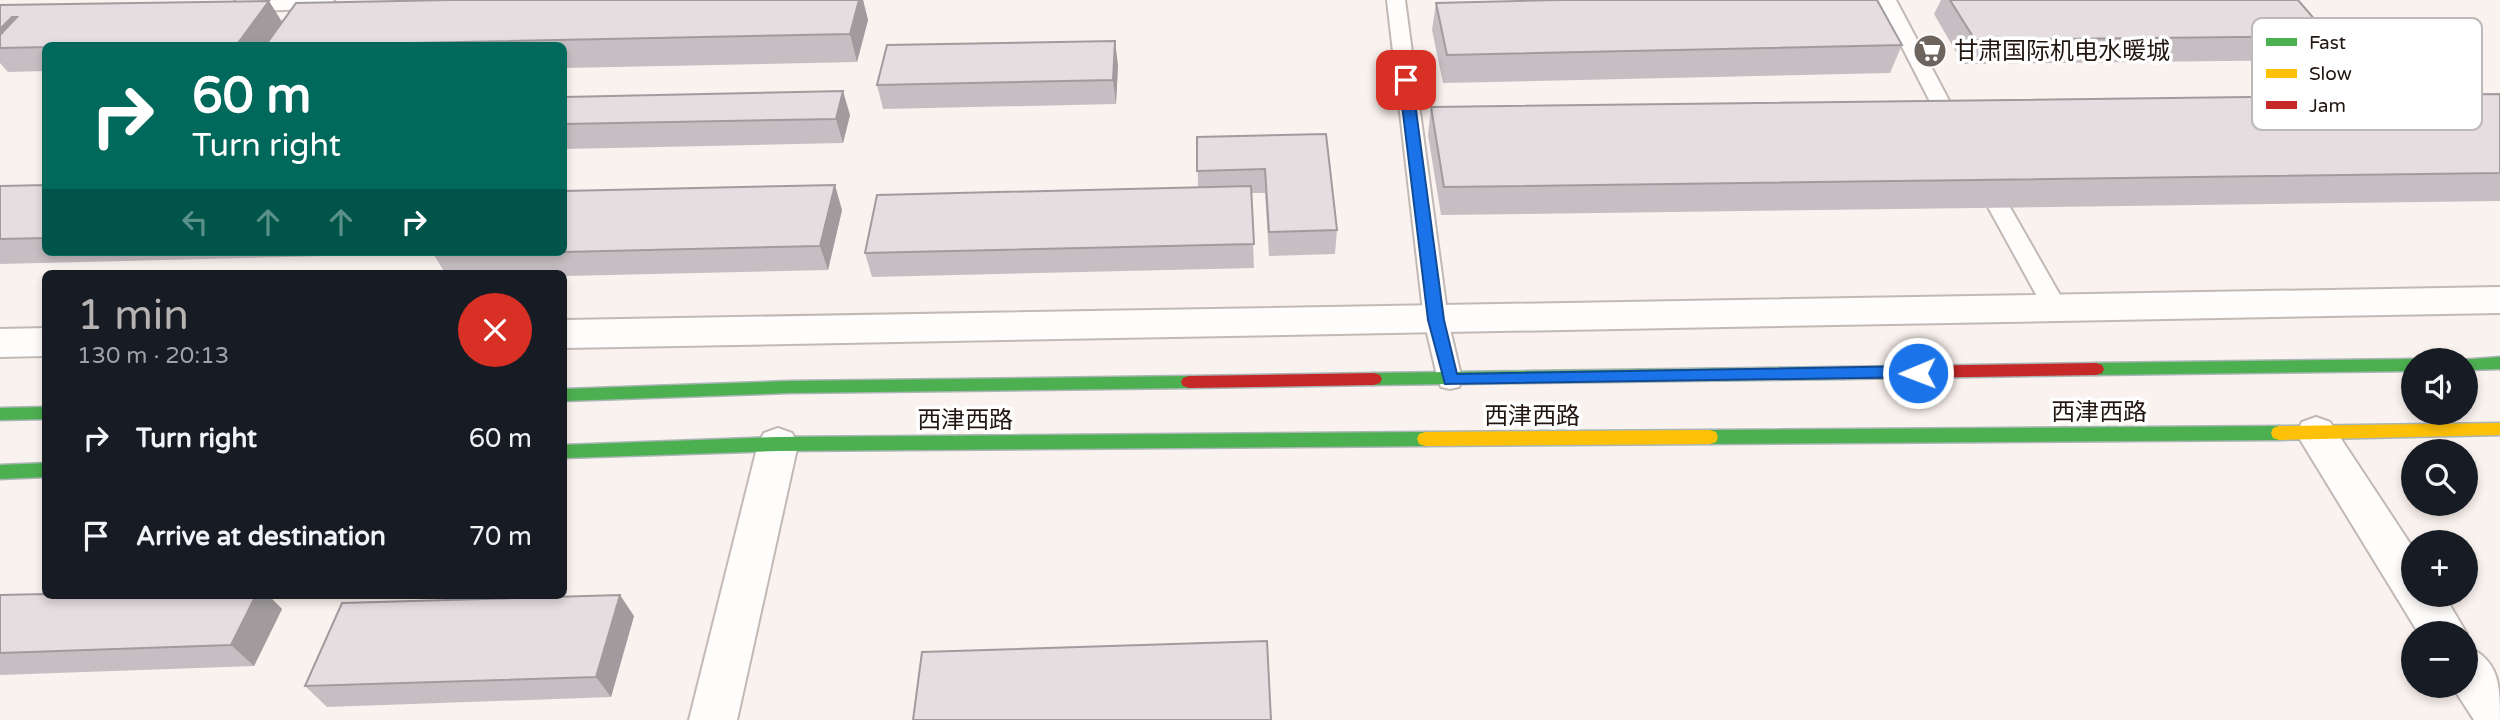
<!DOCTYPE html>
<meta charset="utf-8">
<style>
body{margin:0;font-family:"Varela Round","Noto Sans SC",sans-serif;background:#20242c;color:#f1f3f6;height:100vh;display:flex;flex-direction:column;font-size:26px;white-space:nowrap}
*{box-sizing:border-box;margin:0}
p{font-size:23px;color:#9ea1a6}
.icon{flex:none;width:38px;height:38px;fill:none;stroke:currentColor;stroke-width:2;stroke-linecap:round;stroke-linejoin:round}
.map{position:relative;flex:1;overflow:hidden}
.details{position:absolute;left:42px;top:270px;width:525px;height:329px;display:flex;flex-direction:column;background:#171b24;border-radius:10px;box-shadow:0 4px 10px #0003}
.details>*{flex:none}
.hud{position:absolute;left:42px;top:42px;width:525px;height:214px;border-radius:10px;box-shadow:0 4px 10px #0003;background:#00695c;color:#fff;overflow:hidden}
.tools{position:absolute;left:2401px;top:348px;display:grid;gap:14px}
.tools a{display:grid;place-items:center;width:77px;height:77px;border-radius:50%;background:#171b24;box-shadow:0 4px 10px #0003;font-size:35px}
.pin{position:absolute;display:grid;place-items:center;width:60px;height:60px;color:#fff;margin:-30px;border-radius:14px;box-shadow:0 4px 10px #0006}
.me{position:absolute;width:77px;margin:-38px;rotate:269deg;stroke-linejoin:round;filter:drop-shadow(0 0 5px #0008)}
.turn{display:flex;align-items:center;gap:24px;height:147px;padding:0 35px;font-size:32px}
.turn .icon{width:91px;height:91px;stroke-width:2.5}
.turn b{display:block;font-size:49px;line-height:60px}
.lanes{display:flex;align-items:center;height:66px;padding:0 35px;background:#0003;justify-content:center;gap:35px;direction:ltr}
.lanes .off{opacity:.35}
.round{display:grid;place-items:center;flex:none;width:74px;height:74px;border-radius:37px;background:#20242c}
.head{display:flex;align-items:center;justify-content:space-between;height:119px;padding:0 35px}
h1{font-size:42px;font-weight:600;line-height:52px;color:#b6b3b2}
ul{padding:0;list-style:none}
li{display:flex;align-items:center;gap:21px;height:98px;padding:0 35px}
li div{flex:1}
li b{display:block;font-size:26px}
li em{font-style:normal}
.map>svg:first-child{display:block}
</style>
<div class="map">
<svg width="2500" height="720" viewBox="0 0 2500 720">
<rect width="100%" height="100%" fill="#faf2ee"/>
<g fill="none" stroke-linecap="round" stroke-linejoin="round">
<defs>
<g id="lane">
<path d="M 237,0 L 333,0 L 335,3 L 326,9 L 240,11 L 230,5 Z"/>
<path d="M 1387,0 L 1405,0 L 1448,320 L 1462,380 L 1459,387 L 1450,389 L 1441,387 L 1438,380 L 1424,320 Z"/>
<path d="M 1878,0 L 1896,0 L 1964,129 L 1961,134 L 1947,134 L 1944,129 Z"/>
<path d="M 1999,199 L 2007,202 L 2068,309 L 2064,315 L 2056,318 L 2048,315 L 2044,309 L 1988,207 L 1991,202 Z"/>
</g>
<g id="street">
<path d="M 2500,287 L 2500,313 L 564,348 L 564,320 Z"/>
<path d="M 46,328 L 46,356 L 0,357 L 0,329 Z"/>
<path d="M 2316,417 L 2330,422 L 2413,548 L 2413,595 L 2444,595 L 2467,634 L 2466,636 L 2419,634 L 2296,433 L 2302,422 Z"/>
<path d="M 778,428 L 792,433 L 798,444 L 737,720 L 689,720 L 758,444 L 764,433 Z"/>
<path d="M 2466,646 C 2500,660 2500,686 2500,720 L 2474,720 L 2452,686 L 2466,686 Z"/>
</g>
<g id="fast">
<path d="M 2500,357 L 2500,369 L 2466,370 L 2466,360 L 2460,360 Z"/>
<path d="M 2413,359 L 2418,360 L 2413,360 L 2413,371 L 2096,375 L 2090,373 L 2088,369 L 2090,365 L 2096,363 Z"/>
<path d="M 1843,367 L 1849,369 L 1851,373 L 1849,377 L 1843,379 L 1374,385 L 1368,383 L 1366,379 L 1368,375 L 1374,373 Z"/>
<path d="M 1189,376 L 1195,378 L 1197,382 L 1195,386 L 1189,388 L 789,393 L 564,401 L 564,389 L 789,381 Z"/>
<path d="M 46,407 L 46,419 L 0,420 L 0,408 Z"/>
<path d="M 2279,426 L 2285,428 L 2287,433 L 2285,438 L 2279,440 L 1710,444 L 1704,442 L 1702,437 L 1704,432 L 1710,430 Z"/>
<path d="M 1425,432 L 1431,434 L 1433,439 L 1431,444 L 1425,446 L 778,451 L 564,458 L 564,445 L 778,437 Z"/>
<path d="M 46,463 L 46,477 L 0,479 L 0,465 Z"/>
</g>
<g id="slow">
<path d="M 2500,423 L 2500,435 L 2279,440 L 2273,438 L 2271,433 L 2273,428 L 2279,426 Z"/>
<path d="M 1710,430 L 1716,432 L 1718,437 L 1716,442 L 1710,444 L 1425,446 L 1419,444 L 1417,439 L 1419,434 L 1425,432 Z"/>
</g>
<g id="jam">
<path d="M 2096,363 L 2102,365 L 2104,369 L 2102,373 L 2096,375 L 1843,379 L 1837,377 L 1835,373 L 1837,369 L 1843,367 Z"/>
<path d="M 1374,373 L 1380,375 L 1382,379 L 1380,383 L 1374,385 L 1189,388 L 1183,386 L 1181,382 L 1183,378 L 1189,376 Z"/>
</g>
</defs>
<!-- lane casing -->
<use href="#lane" stroke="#c2b9b5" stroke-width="4"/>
<!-- street casing -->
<use href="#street" stroke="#c2b9b5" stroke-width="4"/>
<!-- fast casing -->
<use href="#fast" stroke="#a9b6b5" stroke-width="3"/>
<!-- slow casing -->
<use href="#slow" stroke="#a9b6b5" stroke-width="3"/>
<!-- jam casing -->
<use href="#jam" stroke="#a9b6b5" stroke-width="3"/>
<!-- lane -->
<use href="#lane" fill="#fefdfc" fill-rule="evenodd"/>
<!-- street -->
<use href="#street" fill="#fefdfc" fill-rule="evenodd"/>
<!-- fast -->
<use href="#fast" fill="#4caf50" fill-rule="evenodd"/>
<!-- slow -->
<use href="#slow" fill="#ffc107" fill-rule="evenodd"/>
<!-- jam -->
<use href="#jam" fill="#c62828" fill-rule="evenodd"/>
</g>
<!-- wall -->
<g fill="#c6bec2">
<path d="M 450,0 L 863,0 L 868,20 L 857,62 L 564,68 L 564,46 L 46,46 L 46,71 L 8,72 L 0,63 L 0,5 L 282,21 Z"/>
<path d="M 1941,0 L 2298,0 L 2329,36 L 2312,60 L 1963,64 L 1934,14 Z"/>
<path d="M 1436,3 L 1902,45 L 1890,73 L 1443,83 L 1432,30 Z"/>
<path d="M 1118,65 L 1116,104 L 883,109 L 877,85 Z"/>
<path d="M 2500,94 L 2500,201 L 1441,215 L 1428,135 L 1431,107 Z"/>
<path d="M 564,97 L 850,115 L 843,143 L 564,149 Z"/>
<path d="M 1326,134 L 1337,230 L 1335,254 L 1269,256 L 1265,193 L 1251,193 L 1254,268 L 872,277 L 865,253 L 1198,188 L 1197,137 Z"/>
<path d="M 46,185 L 46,252 L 409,252 L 408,254 L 0,264 L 0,186 Z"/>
<path d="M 842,210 L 828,270 L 564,276 L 564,273 L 445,273 L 434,255 Z"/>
<path d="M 0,595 L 268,595 L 282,609 L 254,666 L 0,675 Z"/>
<path d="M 634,616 L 611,697 L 327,707 L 305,686 Z"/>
</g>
<!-- shaded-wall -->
<g fill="#a19b9e">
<path d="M 859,0 L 863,0 L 868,20 L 857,62 L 850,34 Z"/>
<path d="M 269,1 L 284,25 L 269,45 L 239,46 L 238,43 Z"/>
<path d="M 12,17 L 31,41 L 0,39 L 0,29 Z"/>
<path d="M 1115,41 L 1118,65 L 1116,104 L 1113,80 Z"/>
<path d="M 843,91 L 850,115 L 843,143 L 836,119 Z"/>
<path d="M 835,185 L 842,210 L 828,270 L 820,246 Z"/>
<path d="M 256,595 L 268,595 L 282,609 L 254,666 L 231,645 Z"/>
<path d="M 620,595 L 634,616 L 611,697 L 596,677 Z"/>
</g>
<!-- building -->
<g fill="#e6dde1" stroke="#a19b9e" stroke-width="2">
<path d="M 450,0 L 859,0 L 850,34 L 265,46 L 296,3 Z"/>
<path d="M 1560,0 L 1877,0 L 1902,45 L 1447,55 L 1436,3 Z"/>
<path d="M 1950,0 L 2298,0 L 2329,36 L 1975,40 Z"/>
<path d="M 269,1 L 238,43 L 122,46 L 46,46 L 46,47 L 0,48 L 0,35 L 17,17 L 12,17 L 0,29 L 0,5 Z"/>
<path d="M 1115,41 L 1113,80 L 877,85 L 887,45 Z"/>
<path d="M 843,91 L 836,119 L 564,124 L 564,97 Z"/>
<path d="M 2500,94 L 2500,173 L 1444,187 L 1431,107 Z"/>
<path d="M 1326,134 L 1337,230 L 1269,232 L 1265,169 L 1197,171 L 1197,137 Z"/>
<path d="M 46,185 L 46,238 L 0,239 L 0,186 Z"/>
<path d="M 835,185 L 820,246 L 564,252 L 564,191 Z"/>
<path d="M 1251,186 L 1254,244 L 865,253 L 877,195 Z"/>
<path d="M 436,252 L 561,252 L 434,255 Z"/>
<path d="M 46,594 L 46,595 L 256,595 L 231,645 L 0,653 L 0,595 Z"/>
<path d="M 620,595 L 596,677 L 305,686 L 342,603 Z"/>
<path d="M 1267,641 L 1271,720 L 913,720 L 922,652 Z"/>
</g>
<!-- route -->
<path fill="#1a73e8" stroke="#114b97" stroke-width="2" d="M 1406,76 L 1412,80 L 1444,320 L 1457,374 L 1918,366 L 1924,368 L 1924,377 L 1445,384 L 1428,320 L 1399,80 Z"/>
<!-- icons -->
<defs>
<symbol id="supermarket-disc" viewBox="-11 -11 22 22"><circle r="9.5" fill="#6e645e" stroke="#fff"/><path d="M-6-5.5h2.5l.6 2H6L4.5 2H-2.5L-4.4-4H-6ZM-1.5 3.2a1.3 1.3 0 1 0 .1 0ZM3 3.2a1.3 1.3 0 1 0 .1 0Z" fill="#fff"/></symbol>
</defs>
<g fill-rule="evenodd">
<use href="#supermarket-disc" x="1911" y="32" width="38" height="38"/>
</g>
<g text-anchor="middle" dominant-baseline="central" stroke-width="7" stroke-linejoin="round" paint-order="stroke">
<!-- poi labels -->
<g font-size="24" fill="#221711" stroke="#fff" text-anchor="start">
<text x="1954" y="51">甘肃国际机电水暖城</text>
</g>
<!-- street labels -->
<g font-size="24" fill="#221711" stroke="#fff">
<text x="2099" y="412">西津西路</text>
<text x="1532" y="416">西津西路</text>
<text x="965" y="420">西津西路</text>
</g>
</g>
<!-- legend -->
<rect x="2252" y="18" width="230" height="112" rx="10" fill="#fff" stroke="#bdb9b8" stroke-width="2"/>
<rect x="2266" y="38" width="31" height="8" fill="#4caf50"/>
<rect x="2266" y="69" width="31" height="9" fill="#ffc107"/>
<rect x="2266" y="101" width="31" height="8" fill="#c62828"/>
<g font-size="19" fill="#221711">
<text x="2309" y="49">Fast</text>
<text x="2309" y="80">Slow</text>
<text x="2309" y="112">Jam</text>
</g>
</svg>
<div class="tools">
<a><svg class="icon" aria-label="sound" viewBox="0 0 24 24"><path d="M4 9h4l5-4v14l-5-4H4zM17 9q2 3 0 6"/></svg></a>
<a><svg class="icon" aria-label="search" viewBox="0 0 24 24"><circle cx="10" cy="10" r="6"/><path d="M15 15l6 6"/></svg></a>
<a>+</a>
<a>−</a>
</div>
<div class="pin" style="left:1406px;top:80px;background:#d93025"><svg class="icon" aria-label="arrive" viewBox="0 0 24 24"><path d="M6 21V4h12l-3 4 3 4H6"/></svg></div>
<svg class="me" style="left:1918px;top:373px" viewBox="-20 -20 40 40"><circle r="17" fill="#1a73e8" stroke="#fff" stroke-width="3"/><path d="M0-11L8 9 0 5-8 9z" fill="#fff"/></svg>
<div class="hud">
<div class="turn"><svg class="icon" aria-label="right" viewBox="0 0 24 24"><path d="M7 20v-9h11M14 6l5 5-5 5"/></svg><div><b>60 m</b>Turn right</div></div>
<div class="lanes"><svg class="icon off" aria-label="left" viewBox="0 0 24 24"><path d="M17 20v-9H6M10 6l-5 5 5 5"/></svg><svg class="icon off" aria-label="ahead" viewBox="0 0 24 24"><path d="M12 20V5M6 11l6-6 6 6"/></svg><svg class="icon off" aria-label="ahead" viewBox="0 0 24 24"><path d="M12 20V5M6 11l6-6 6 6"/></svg><svg class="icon" aria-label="right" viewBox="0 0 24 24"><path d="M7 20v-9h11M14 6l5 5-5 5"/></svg></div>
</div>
<section class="details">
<div class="head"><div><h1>1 min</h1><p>130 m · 20:13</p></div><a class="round" style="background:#d93025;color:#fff"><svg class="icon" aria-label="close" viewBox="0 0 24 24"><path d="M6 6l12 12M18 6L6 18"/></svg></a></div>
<ul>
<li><svg class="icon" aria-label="right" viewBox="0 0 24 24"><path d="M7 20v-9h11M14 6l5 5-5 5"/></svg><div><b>Turn right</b></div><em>60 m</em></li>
<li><svg class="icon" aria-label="arrive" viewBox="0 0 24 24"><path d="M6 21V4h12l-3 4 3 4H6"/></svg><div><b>Arrive at destination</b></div><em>70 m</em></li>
</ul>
</section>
</div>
